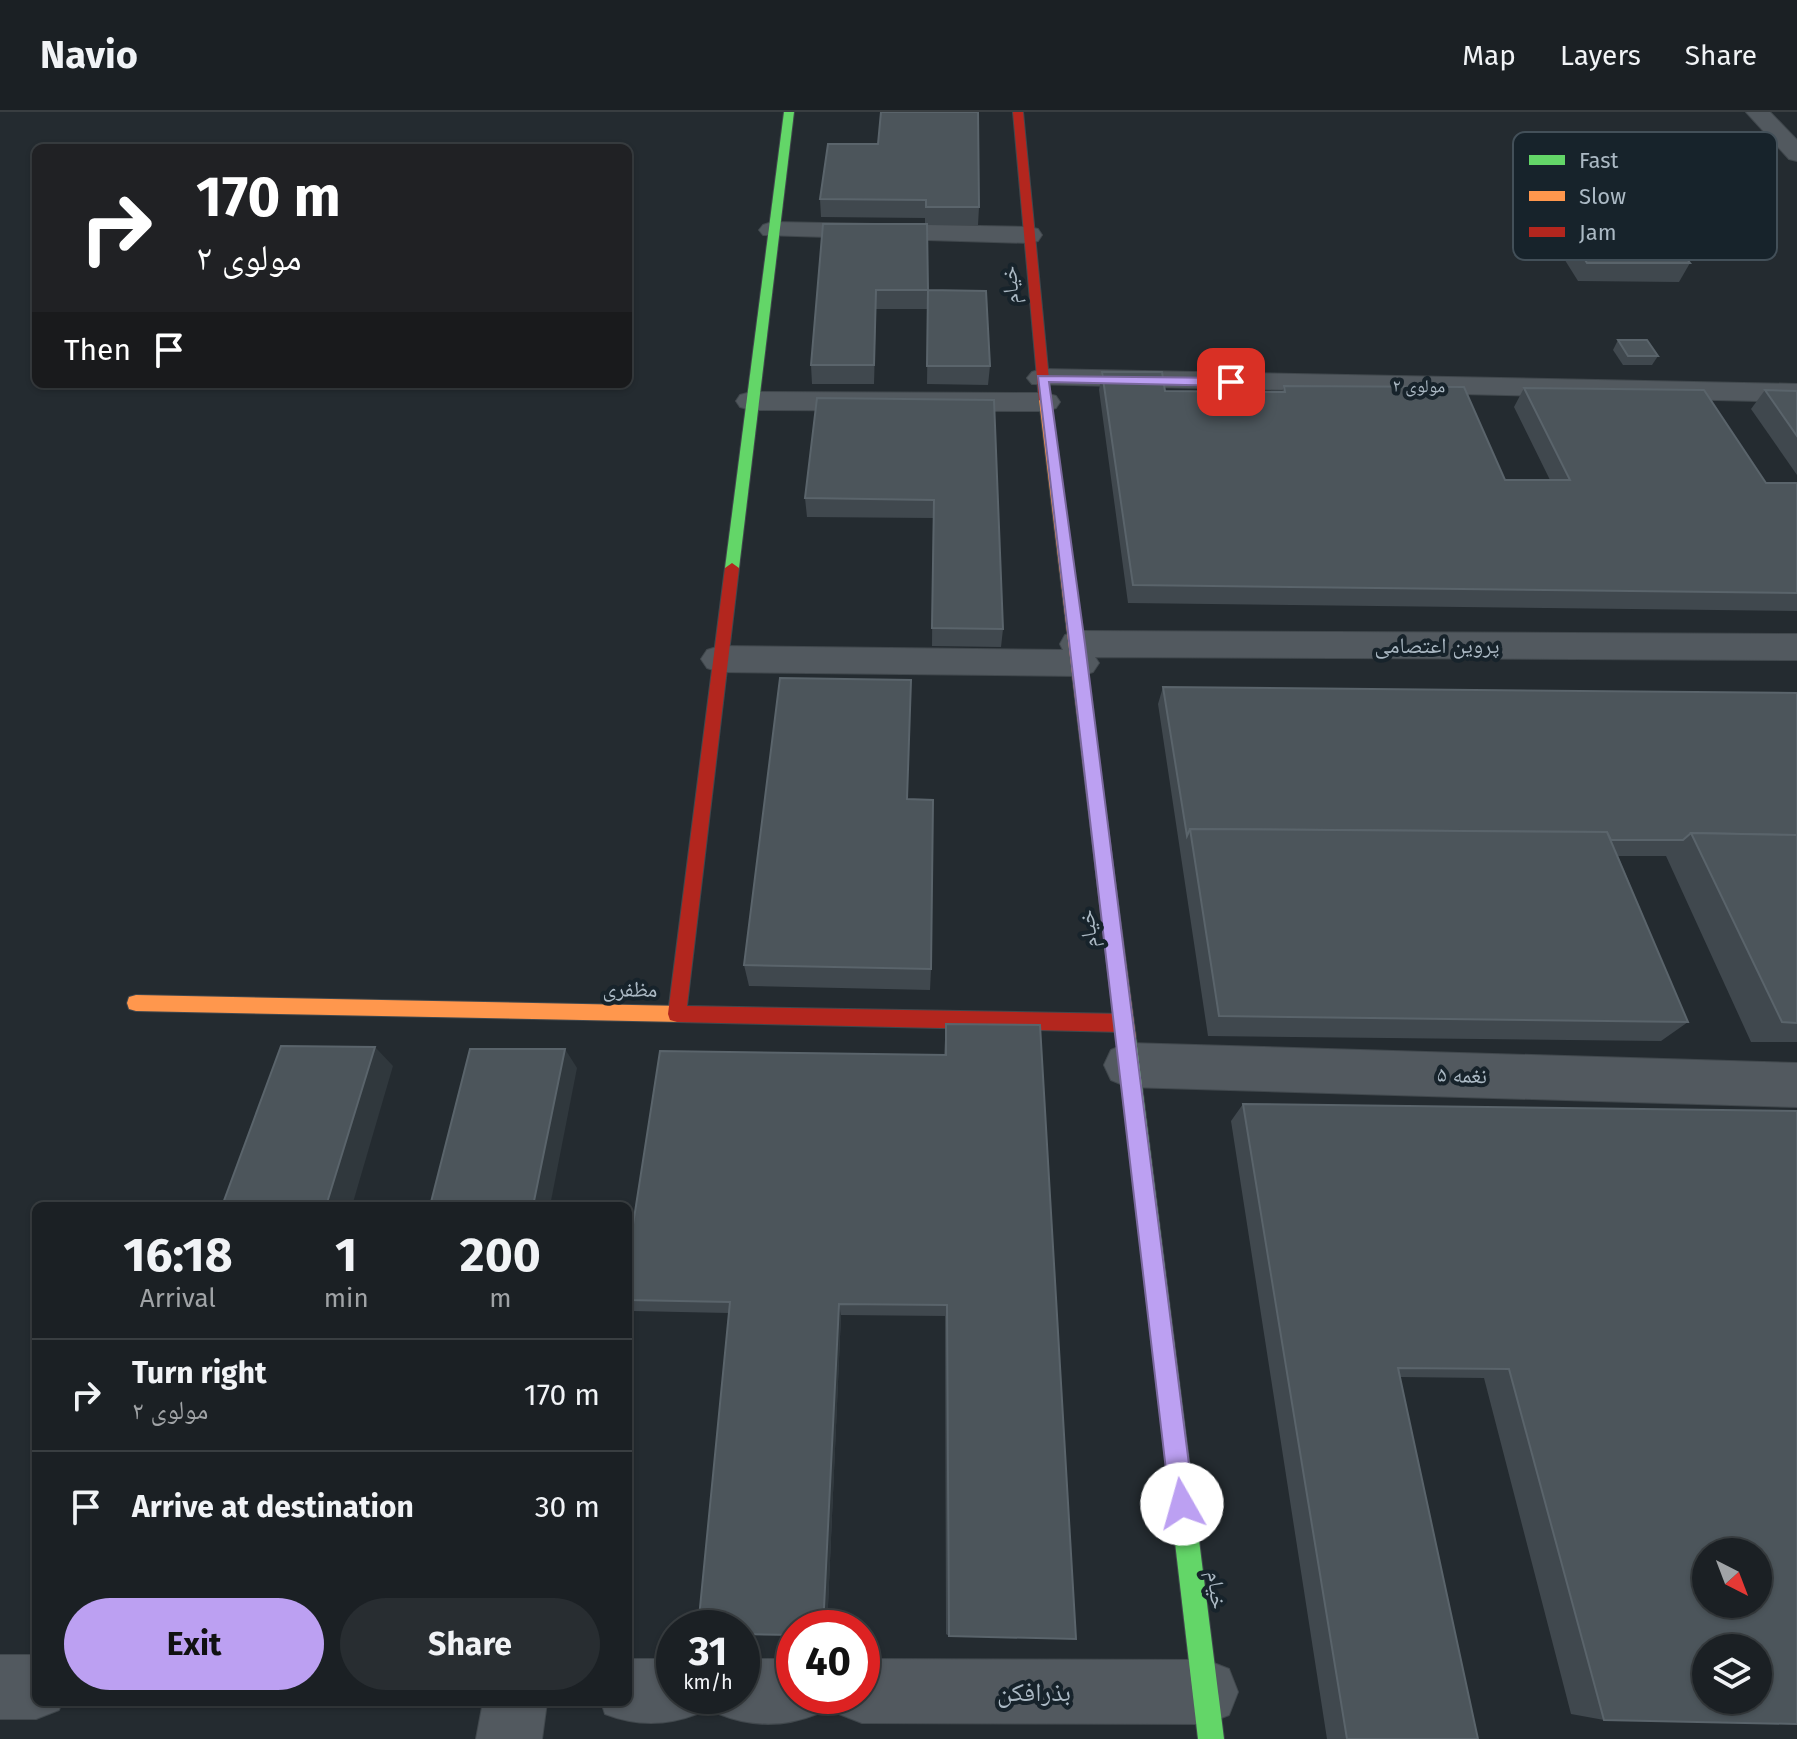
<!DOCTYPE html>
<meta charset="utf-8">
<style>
body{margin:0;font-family:"Fira Sans","Noto Naskh Arabic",sans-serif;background:#282d31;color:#f1f3f6;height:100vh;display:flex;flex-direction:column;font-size:30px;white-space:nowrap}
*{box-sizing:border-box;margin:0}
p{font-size:26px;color:#a0a3a6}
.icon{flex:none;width:44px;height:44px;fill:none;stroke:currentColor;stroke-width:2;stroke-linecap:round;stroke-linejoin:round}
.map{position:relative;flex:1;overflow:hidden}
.side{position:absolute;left:32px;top:1090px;width:600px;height:504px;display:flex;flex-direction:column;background:#1b2024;border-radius:12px;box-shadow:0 2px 6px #0004,0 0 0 2px #393e41}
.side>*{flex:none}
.hud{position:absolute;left:32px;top:32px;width:600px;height:244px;border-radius:12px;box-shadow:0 2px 6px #0004,0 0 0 2px #393e41;background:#202124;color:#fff;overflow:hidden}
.needle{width:52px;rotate:138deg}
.tools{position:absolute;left:1692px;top:1426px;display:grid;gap:16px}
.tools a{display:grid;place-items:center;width:80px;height:80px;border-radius:50%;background:#1b2024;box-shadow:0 2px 6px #0004,0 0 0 2px #393e41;font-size:40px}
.speed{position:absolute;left:656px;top:1498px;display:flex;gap:16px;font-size:40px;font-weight:700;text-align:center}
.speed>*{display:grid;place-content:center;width:104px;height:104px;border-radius:50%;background:#1b2024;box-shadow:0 2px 6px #0004,0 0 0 2px #393e41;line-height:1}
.speed small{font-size:20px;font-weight:400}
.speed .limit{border:12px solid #d22;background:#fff;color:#111}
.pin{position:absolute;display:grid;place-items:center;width:68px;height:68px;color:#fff;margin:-34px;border-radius:16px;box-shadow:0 4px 12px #0006}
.me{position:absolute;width:88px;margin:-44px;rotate:353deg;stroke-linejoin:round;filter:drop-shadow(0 0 6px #0008)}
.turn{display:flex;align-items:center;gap:28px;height:168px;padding:0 32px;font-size:36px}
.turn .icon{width:104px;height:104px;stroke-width:2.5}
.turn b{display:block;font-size:56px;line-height:68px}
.then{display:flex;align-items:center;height:76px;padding:0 32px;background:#0003;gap:16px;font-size:30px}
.eta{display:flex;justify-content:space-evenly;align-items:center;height:136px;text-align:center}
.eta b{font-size:48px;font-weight:700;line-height:56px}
.primary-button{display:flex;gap:16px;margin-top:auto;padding:16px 32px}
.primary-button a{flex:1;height:92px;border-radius:48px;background:#bca0f2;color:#111;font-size:32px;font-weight:700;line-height:92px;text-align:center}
.primary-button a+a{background:#282d31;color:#f1f3f6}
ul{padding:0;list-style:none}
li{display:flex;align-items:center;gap:24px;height:112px;padding:0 32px;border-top:2px solid #393e41}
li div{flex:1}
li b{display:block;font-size:30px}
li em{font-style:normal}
header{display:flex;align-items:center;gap:48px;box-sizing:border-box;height:112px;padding:0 40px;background:#1b2024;border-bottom:2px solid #393e41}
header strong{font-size:38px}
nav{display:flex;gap:44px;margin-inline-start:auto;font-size:28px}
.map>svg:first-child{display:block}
</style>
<header>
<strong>Navio</strong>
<nav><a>Map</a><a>Layers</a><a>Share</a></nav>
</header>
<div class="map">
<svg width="1797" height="1627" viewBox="0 0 1797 1627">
<rect width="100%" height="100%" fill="#242b30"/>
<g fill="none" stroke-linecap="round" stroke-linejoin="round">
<defs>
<g id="street">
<path d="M 1746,0 L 1770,0 L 1797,28 L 1797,49 L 1789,47 Z"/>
<path d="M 772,110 L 1029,115 L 1038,117 L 1042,123 L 1038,129 L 1029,131 L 763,123 L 759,118 L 763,113 Z"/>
<path d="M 1042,257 L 1797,272 L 1797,290 L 1032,272 L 1027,266 L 1032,260 Z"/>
<path d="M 751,280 L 1045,281 L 1056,284 L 1060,290 L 1056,296 L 1045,299 L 751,298 L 740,295 L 736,289 L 740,283 Z"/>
<path d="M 1078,519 L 1797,522 L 1797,548 L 1095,545 L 1099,551 L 1093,560 L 1080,564 L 720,560 L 707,556 L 701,547 L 707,538 L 720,534 L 1063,538 L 1060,532 L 1065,523 Z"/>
<path d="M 1128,931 L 1797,951 L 1797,995 L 1128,975 L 1111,968 L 1104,953 L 1111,938 Z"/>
<path d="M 0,1543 L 36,1543 L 36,1590 L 62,1590 L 59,1598 L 36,1607 L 0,1607 Z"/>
<path d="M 628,1547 L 674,1547 L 674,1584 L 704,1584 L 697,1602 C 666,1614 636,1614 605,1602 L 601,1590 L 628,1590 Z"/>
<path d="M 742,1547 L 794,1547 L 794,1584 L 824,1584 L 817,1602 C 785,1615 751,1615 719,1602 L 712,1584 L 742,1584 Z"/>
<path d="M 862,1547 L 1206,1548 L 1229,1557 L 1238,1580 L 1229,1603 L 1206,1612 L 862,1611 L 839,1602 L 832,1584 L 862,1584 Z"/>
<path d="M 483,1590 L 547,1590 L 542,1627 L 476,1627 Z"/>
</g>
<g id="fast">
<path d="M 784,0 L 794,0 L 739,456 L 732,461 L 725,456 Z"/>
<path d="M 1126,917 L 1133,920 L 1136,926 L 1224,1627 L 1198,1627 L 1116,926 L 1119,920 Z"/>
</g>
<g id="slow">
<path d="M 1045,284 L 1051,288 L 1136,926 L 1133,932 L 1126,935 L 1119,932 L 1116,926 L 1039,288 Z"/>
<path d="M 136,883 L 682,894 L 689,896 L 691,902 L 689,908 L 682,910 L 136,899 L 129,897 L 127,891 L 129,885 Z"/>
</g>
<g id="jam">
<path d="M 1013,0 L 1023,0 L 1051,288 L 1045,292 L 1039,288 Z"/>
<path d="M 732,451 L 739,456 L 687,894 L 1123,902 L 1130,905 L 1133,911 L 1130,917 L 1123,920 L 677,910 L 670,908 L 668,902 L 725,456 Z"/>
</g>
</defs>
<!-- street casing -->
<use href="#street" stroke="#41484d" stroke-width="2"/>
<!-- fast casing -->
<use href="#fast" stroke="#41484d" stroke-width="2"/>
<!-- slow casing -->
<use href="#slow" stroke="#41484d" stroke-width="2"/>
<!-- jam casing -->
<use href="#jam" stroke="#41484d" stroke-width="2"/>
<!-- street -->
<use href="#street" fill="#52595f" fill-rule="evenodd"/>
<!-- fast -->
<use href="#fast" fill="#63d668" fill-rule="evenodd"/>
<!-- slow -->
<use href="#slow" fill="#ff974d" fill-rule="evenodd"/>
<!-- jam -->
<use href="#jam" fill="#b3261e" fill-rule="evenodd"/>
</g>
<!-- wall -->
<g fill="#40484e">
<path d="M 828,32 L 979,95 L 978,113 L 927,113 L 928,178 L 990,254 L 988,273 L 927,272 L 928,197 L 876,197 L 874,272 L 812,272 L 811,253 L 925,112 L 925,106 L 821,105 L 820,87 Z"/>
<path d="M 1562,111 L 1690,151 L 1679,170 L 1578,169 L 1553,129 Z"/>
<path d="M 1618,228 L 1658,244 L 1652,253 L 1623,253 L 1613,238 Z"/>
<path d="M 1102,260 L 1165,279 L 1282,280 L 1284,274 L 1505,368 L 1550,368 L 1514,295 L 1524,276 L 1766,371 L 1797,371 L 1797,499 L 1128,491 L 1099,278 Z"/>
<path d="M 1765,278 L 1797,279 L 1797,363 L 1751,297 Z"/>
<path d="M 994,288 L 1003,517 L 1001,535 L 932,534 L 933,406 L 807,405 L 805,386 Z"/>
<path d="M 1163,575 L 1797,581 L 1797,930 L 1751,930 L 1666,744 L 1618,744 L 1688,910 L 1661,929 L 1208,924 L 1158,592 Z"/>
<path d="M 907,687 L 931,857 L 930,878 L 749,874 L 744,853 Z"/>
<path d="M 946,912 L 949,1524 L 946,1522 L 945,1204 L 841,1203 L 827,1516 L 794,1516 L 729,1201 L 632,1199 L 628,1195 L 628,1145 L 944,943 Z"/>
<path d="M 1243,992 L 1797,999 L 1604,1608 L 1571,1602 L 1484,1266 L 1400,1265 L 1478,1627 L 1327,1627 L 1231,1009 Z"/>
</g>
<!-- shaded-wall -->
<g fill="#30383d">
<path d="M 876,178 L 876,197 L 874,272 L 874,253 Z"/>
<path d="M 375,935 L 393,954 L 352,1094 L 326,1094 Z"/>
<path d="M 565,937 L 577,956 L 550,1094 L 533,1094 Z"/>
<path d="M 839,1192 L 841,1203 L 827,1516 L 823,1516 Z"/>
<path d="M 628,1195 L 632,1199 L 628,1229 Z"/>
</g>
<!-- building -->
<g fill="#4c555b" stroke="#5a646b" stroke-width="2" fill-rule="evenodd">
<path d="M 881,0 L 978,0 L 979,95 L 926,95 L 926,88 L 820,87 L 828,32 L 878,32 Z"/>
<path d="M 1562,111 L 1660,112 L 1690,151 L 1587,151 Z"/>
<path d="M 823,112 L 927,112 L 928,178 L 986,179 L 990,254 L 927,254 L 928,178 L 876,178 L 874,253 L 811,253 Z"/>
<path d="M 1618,228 L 1647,228 L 1658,244 L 1628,244 Z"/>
<path d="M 1102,260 L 1162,260 L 1165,279 L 1285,280 L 1284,274 L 1464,275 L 1505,368 L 1570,368 L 1524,276 L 1704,278 L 1766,371 L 1797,371 L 1797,481 L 1133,473 Z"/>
<path d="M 1765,278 L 1797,279 L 1797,324 Z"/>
<path d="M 817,286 L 994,288 L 1003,517 L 932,516 L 934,388 L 805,386 Z"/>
<path d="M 780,566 L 911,568 L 907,687 L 933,688 L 931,857 L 744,853 Z"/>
<path d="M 1163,575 L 1797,581 L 1797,723 L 1691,721 L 1683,728 L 1611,728 L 1607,720 L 1190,717 L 1187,724 Z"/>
<path d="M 1190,717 L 1607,720 L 1688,910 L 1219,904 Z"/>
<path d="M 1691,721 L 1797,723 L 1797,911 L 1782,910 Z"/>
<path d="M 946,912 L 1040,913 L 1076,1527 L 949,1524 L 947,1193 L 839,1192 L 823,1516 L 794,1516 L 794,1523 L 742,1522 L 742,1516 L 698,1516 L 730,1190 L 628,1188 L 628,1145 L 660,939 L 946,943 Z"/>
<path d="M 281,934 L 375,935 L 326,1094 L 222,1094 Z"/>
<path d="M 470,937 L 565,937 L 533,1094 L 430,1094 Z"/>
<path d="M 1243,992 L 1797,999 L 1797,1612 L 1604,1608 L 1509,1257 L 1398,1256 L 1478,1627 L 1347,1627 ZM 1706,1440 L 1758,1440 L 1758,1492 L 1706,1492 ZM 1706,1536 L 1758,1536 L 1758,1588 L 1706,1588 Z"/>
</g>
<!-- route -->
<path fill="#bca0f2" stroke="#7a689d" stroke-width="2" d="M 1038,264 L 1231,266 L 1237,270 L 1231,274 L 1049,270 L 1085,532 L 1194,1392 L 1191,1400 L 1182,1404 L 1174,1400 L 1170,1392 Z"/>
<g text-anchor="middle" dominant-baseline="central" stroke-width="8" stroke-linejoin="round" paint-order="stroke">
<!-- far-street labels -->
<g font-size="18" fill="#abb9c4" stroke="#17232b">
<text transform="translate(1419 274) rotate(1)">مولوی ۲</text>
</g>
<!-- street labels -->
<g font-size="22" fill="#abb9c4" stroke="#17232b">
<text transform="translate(1010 173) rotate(-95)">خیام</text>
<text x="1437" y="533">پروین اعتصامی</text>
<text transform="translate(1088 817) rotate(-97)">خیام</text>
<text transform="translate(630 877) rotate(1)">مظفری</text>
<text transform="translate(1462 963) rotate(2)">نغمه ۵</text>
<text transform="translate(1217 1478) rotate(83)">خیام</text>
</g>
<!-- near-street labels -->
<g font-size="26" fill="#abb9c4" stroke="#17232b">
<text x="1034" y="1580">بذرافکن</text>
</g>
</g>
<!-- legend -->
<rect x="1513" y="20" width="264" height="128" rx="12" fill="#17232b" stroke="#435059" stroke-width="2"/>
<rect x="1529" y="43" width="36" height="10" fill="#63d668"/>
<rect x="1529" y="79" width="36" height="10" fill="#ff974d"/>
<rect x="1529" y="115" width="36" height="10" fill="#b3261e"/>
<g font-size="22" fill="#abb9c4">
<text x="1579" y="56">Fast</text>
<text x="1579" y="92">Slow</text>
<text x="1579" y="128">Jam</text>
</g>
</svg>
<div class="tools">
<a><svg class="needle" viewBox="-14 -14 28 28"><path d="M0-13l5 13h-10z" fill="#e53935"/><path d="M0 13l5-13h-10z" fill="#a0a3a6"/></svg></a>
<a><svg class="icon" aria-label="layers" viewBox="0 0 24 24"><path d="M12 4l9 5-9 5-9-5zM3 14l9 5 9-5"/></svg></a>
</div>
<div class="speed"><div>31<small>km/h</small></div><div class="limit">40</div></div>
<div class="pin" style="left:1231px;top:270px;background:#d93025"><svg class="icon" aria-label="arrive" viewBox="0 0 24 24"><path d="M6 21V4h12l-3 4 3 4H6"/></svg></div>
<svg class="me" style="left:1182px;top:1392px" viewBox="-20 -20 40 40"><circle r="19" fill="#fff"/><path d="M0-13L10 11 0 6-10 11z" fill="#bca0f2"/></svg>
<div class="hud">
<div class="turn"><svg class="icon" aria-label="right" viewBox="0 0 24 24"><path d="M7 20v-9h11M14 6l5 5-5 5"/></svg><div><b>170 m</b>مولوی ۲</div></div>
<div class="then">Then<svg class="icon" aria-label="arrive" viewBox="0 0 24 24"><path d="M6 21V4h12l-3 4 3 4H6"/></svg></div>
</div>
<section class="side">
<div class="eta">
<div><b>16:18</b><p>Arrival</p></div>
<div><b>1</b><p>min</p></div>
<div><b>200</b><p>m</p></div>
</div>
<ul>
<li><svg class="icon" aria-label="right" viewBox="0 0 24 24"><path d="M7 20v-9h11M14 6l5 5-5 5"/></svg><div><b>Turn right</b><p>مولوی ۲</p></div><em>170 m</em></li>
<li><svg class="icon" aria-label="arrive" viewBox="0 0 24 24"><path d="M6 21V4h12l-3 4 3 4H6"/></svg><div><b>Arrive at destination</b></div><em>30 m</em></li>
</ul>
<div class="primary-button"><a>Exit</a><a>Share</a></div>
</section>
</div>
